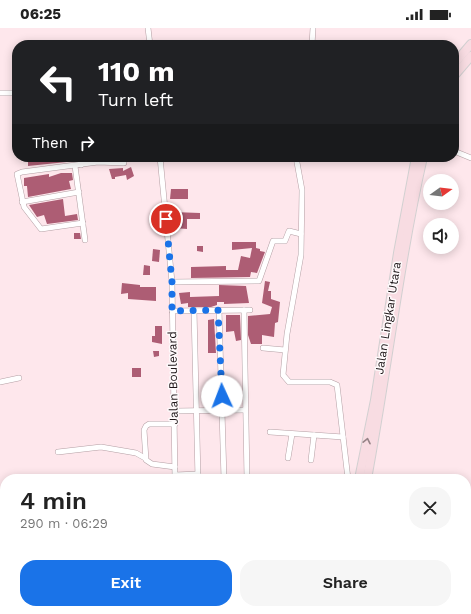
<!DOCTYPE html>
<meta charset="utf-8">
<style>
body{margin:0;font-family:"Work Sans",sans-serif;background:#f6f6f6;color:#222;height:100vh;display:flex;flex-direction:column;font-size:15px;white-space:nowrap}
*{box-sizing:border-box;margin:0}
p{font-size:13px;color:#767676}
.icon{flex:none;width:22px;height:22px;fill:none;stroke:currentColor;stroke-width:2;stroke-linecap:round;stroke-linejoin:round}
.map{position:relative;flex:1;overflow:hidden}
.details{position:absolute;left:0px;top:446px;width:471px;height:140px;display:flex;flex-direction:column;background:#fff;border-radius:16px 16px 0 0;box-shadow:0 2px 10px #0003}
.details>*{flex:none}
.top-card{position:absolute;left:12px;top:12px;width:447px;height:122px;border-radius:16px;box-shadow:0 2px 10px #0003;background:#202124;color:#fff;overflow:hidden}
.needle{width:26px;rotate:75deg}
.tools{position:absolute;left:423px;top:146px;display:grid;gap:8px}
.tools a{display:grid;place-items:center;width:36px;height:36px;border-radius:50%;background:#fff;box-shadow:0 2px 10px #0003;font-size:20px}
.pin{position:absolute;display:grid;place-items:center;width:34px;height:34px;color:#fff;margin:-17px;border:2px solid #fff;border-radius:50%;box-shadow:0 1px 4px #0007}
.me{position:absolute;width:44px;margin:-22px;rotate:358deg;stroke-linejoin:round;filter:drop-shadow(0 0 3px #0008)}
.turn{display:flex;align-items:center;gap:14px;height:84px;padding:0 20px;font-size:18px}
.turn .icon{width:52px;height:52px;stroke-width:2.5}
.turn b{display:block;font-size:28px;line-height:34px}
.then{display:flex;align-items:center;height:38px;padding:0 20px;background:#0003;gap:8px;font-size:15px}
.round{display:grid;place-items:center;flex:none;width:42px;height:42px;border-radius:16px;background:#f6f6f6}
.headline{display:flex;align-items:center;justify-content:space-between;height:68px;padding:0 20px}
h1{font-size:24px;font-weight:600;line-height:30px}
.primary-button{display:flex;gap:8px;margin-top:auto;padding:8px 20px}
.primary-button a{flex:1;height:46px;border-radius:16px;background:#1a73e8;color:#fff;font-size:16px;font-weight:600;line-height:46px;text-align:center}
.primary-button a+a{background:#f6f6f6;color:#222}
.status{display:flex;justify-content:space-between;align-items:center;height:28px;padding:0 20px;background:#fff;direction:ltr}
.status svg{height:11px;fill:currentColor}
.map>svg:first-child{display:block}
</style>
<div class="status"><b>06:25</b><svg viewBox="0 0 49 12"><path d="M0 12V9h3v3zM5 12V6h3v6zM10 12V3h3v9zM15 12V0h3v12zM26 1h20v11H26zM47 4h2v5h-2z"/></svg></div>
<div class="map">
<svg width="471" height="586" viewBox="0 0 471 586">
<rect width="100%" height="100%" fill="#fee7ec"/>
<!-- building -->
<g fill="#ad5d74">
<path d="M 28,129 L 76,129 L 76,133 L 28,138 Z"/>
<path d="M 131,139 L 134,148 L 127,152 L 126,147 L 115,149 L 115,151 L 112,151 L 109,141 L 123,140 L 123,143 Z"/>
<path d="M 61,145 L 72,145 L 73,152 L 69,153 L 71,161 L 28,169 L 27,158 L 24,158 L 24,150 L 49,146 L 49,149 Z"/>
<path d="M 171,161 L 188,161 L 188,171 L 170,171 Z"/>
<path d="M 63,171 L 65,188 L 77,186 L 78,192 L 47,196 L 44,187 L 37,189 L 29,177 Z"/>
<path d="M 173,184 L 200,185 L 200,191 L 187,191 L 187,201 L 174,200 Z"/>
<path d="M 74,205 L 80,205 L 81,211 L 74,211 Z"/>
<path d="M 232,214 L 256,214 L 256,220 L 260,221 L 260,223 L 265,224 L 257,245 L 251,244 L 250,249 L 191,250 L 191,239 L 226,238 L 226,242 L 238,242 L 241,228 L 250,230 L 252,220 L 232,222 Z"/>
<path d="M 197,218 L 203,218 L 203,224 L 197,223 Z"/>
<path d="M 153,221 L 160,222 L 159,234 L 152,233 Z"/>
<path d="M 144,237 L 150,238 L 150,247 L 143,247 Z"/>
<path d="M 265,253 L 270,254 L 268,263 L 271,263 L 271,271 L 280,274 L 278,294 L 275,295 L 274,309 L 262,307 L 262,316 L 251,316 L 248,307 L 248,288 L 270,286 L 272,279 L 262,275 Z"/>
<path d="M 122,255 L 140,257 L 140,259 L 156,259 L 156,273 L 128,271 L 128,265 L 121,266 Z"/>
<path d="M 219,257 L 246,258 L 249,275 L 224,276 L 224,274 L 217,274 L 217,277 L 211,279 L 188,279 L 188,275 L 181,276 L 179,265 L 190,264 L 190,269 L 219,268 Z"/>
<path d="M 226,287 L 240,287 L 241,312 L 236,313 L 234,303 L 226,304 Z"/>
<path d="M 214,291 L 216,325 L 208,325 L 208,292 Z"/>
<path d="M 155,298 L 162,298 L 162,316 L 152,314 L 152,308 L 155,308 Z"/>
<path d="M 153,323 L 159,323 L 159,328 L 154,329 Z"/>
<rect x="132" y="340" width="9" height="9"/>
</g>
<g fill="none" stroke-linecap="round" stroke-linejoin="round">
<defs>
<g id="service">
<path d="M 466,490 L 471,490"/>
<path d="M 466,492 L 471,502"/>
</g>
<g id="minor">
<path d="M 148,0 L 150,17"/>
<path d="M 312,17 L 313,0"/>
<path d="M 0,65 L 17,65"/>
<path d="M 454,123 L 471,130"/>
<path d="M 80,129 L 81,137"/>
<path d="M 160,129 L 172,254 L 175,451"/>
<path d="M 296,129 L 302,162 L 301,227 L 287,306 L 283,347 L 289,354 L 330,354 L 337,357 L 348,451"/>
<path d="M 75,138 L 85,212"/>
<path d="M 22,174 L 79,164"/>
<path d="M 83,195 L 41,201 L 24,179 L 17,146 L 22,144 L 98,134 L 124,135"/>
<path d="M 172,254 L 259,253 L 273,213 L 285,213 L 289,203 L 301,206"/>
<path d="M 194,282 L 198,451"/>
<path d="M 219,282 L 224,451"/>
<path d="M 244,282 L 247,451"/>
<path d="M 172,283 L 250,282"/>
<path d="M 263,320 L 285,322"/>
<path d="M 0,354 L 19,350"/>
<path d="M 175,383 L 245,382"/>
<path d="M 270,404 L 343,409"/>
<path d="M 58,424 L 101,419 L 136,425 L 145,430"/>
<path d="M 288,430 L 292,406"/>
<path d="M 311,432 L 314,407"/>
<path d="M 175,439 L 152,436 L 146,432 L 144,402 L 146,398 L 149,396 L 175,396"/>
<path d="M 175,447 L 198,446"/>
<path d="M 15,581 L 17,586"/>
<path d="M 189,581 L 189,586"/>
<path d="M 245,581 L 245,586"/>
<path d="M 388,581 L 389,586"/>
<path d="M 163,586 L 163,581"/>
<path d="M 218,586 L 218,581"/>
</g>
<g id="primary">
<path d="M 454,36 L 471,16"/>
<path d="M 454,48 L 471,28"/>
<path d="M 359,451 L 375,372 L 398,225 L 416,129"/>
<path d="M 367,451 C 387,344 399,235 423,129"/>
<path d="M 335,586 L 336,581"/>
<path d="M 343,586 L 345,581"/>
</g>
</defs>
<!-- service casing -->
<use href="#service" stroke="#b49fa4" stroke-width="4"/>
<!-- minor casing -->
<use href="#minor" stroke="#b49fa4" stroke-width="6"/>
<!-- primary casing -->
<use href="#primary" stroke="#d2d0d1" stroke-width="10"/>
<!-- service -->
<use href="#service" stroke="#fff" stroke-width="2.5"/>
<!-- minor -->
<use href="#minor" stroke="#fff" stroke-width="5"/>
<!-- primary -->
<use href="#primary" stroke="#f8dce2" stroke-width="8"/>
</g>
<!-- one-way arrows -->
<defs><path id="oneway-chevron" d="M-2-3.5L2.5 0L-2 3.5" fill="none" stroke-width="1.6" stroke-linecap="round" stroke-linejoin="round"/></defs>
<use stroke="#968387" href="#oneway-chevron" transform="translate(367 413) rotate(-78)"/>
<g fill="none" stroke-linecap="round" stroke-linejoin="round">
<!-- route -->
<path stroke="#1a73e8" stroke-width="7" stroke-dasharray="0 12.6" d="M 166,191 L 172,254 L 172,283 L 218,282 L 222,368"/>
</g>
<g text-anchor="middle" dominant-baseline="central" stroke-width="3" stroke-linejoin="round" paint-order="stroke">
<!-- street labels -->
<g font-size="12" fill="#1e1618" stroke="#fefafb">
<text transform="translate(388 290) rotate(-81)">Jalan Lingkar Utara</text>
<text transform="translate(173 350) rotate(-91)">Jalan Boulevard</text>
</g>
</g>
</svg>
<div class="tools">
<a><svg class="needle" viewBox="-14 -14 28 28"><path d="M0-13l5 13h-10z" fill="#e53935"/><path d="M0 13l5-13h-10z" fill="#767676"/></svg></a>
<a><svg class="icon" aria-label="sound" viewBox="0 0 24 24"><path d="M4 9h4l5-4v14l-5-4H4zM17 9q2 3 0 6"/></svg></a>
</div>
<div class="pin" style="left:166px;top:191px;background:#d93025"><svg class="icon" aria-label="arrive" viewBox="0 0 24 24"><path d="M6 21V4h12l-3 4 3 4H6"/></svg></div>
<svg class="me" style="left:222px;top:368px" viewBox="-20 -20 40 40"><circle r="19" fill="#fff"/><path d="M0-13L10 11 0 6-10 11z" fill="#1a73e8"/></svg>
<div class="top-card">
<div class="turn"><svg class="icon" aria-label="left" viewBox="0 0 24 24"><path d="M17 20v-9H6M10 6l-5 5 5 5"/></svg><div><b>110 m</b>Turn left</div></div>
<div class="then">Then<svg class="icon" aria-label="right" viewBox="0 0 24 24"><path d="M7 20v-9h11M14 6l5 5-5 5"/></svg></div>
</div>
<section class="details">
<div class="headline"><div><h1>4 min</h1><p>290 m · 06:29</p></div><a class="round"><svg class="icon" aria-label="close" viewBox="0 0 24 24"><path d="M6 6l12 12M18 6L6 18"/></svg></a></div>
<div class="primary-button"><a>Exit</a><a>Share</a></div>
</section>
</div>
